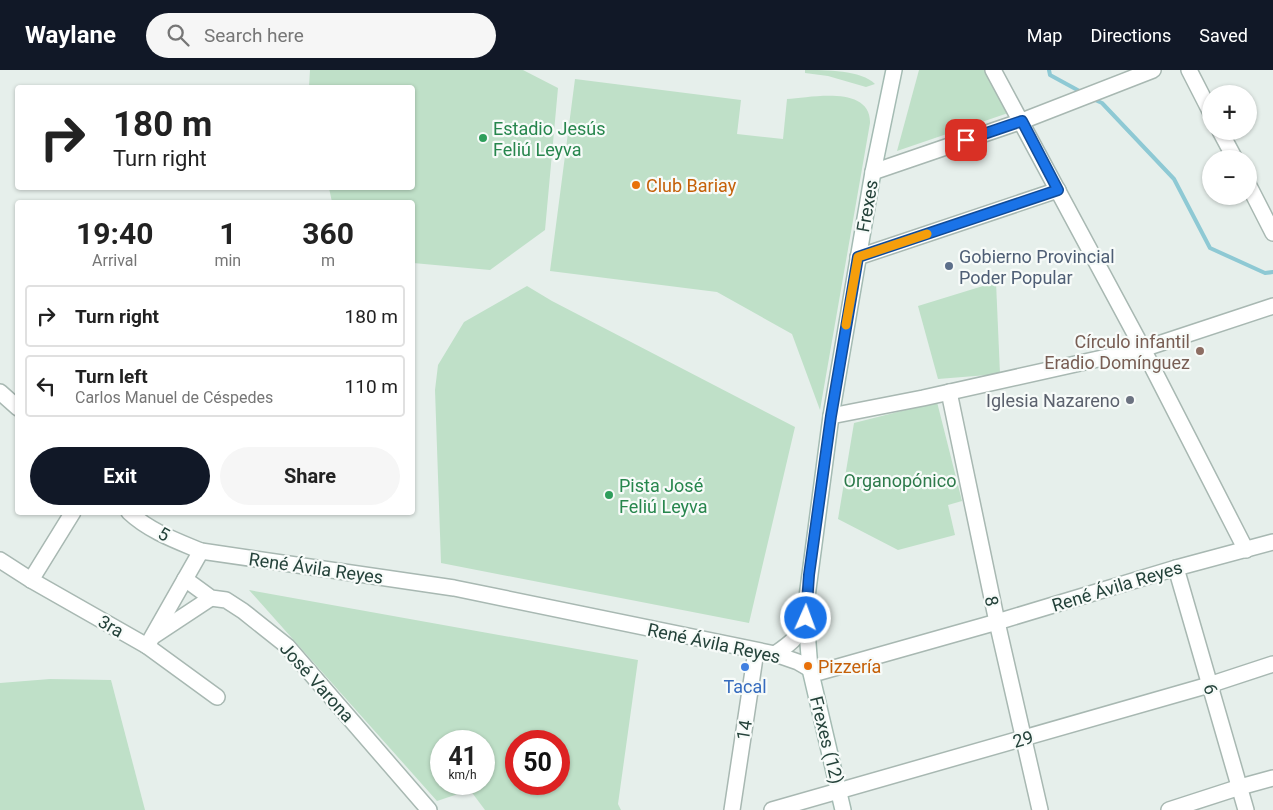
<!DOCTYPE html>
<meta charset="utf-8">
<style>
body{margin:0;font-family:Roboto,sans-serif;background:#f6f6f6;color:#222;height:100vh;display:flex;flex-direction:column;font-size:19px;white-space:nowrap}
*{box-sizing:border-box;margin:0}
p{font-size:16px;color:#767676}
.icon{flex:none;width:28px;height:28px;fill:none;stroke:currentColor;stroke-width:2;stroke-linecap:round;stroke-linejoin:round}
.map{position:relative;flex:1;overflow:hidden}
.side{position:absolute;left:15px;top:130px;width:400px;height:315px;display:flex;flex-direction:column;background:#fff;border-radius:5px;box-shadow:0 1px 4px #0004}
.side>*{flex:none}
.banner{position:absolute;left:15px;top:15px;width:400px;height:105px;border-radius:5px;box-shadow:0 1px 4px #0004;background:#fff;color:#222;overflow:hidden}
.tools{position:absolute;left:1202px;top:15px;display:grid;gap:10px}
.tools a{display:grid;place-items:center;width:55px;height:55px;border-radius:50%;background:#fff;box-shadow:0 1px 4px #0004;font-size:25px}
.speed{position:absolute;left:430px;top:660px;display:flex;gap:10px;font-size:25px;font-weight:700;text-align:center}
.speed>*{display:grid;place-content:center;width:65px;height:65px;border-radius:50%;background:#fff;box-shadow:0 1px 4px #0004;line-height:1}
.speed small{font-size:12px;font-weight:400}
.speed .limit{border:8px solid #d22;background:#fff;color:#111}
.pin{position:absolute;display:grid;place-items:center;width:42px;height:42px;color:#fff;margin:-21px;border-radius:10px;box-shadow:0 2px 8px #0006}
.me{position:absolute;width:55px;margin:-28px;rotate:2deg;stroke-linejoin:round;filter:drop-shadow(0 0 4px #0008)}
.turn{display:flex;align-items:center;gap:18px;height:105px;padding:0 15px;font-size:22px}
.turn .icon{width:65px;height:65px;stroke-width:2.5}
.turn b{display:block;font-size:35px;line-height:42px}
.eta{display:flex;justify-content:space-evenly;align-items:center;height:85px;text-align:center}
.eta b{font-size:30px;font-weight:700;line-height:35px}
.cta{display:flex;gap:10px;margin-top:auto;padding:10px 15px}
.cta a{flex:1;height:58px;border-radius:30px;background:#111827;color:#fff;font-size:20px;font-weight:700;line-height:58px;text-align:center}
.cta a+a{background:#f6f6f6;color:#222}
ul{padding:0;list-style:none}
li{display:flex;align-items:center;gap:15px;height:62px;margin:0 10px 8px;padding:0 5px;border:2px solid #e0e0e0;border-radius:5px}
li div{flex:1}
li b{display:block;font-size:19px}
li em{font-style:normal}
header{display:flex;align-items:center;gap:30px;box-sizing:border-box;height:70px;padding:0 25px;background:#111827;color:#fff}
header strong{font-size:24px}
nav{display:flex;gap:28px;margin-inline-start:auto;font-size:18px}
.search{width:350px;height:45px;background:#f6f6f6;display:flex;align-items:center;gap:12px;box-sizing:border-box;padding:0 18px;border-radius:28px;color:#767676;font-size:19px}
.map>svg:first-child{display:block}
</style>
<header>
<strong>Waylane</strong>
<div class="search"><svg class="icon" aria-label="search" viewBox="0 0 24 24"><circle cx="10" cy="10" r="6"/><path d="M15 15l6 6"/></svg>Search here</div>
<nav><a>Map</a><a>Directions</a><a>Saved</a></nav>
</header>
<div class="map">
<svg width="1273" height="740" viewBox="0 0 1273 740">
<rect width="100%" height="100%" fill="#e6efeb"/>
<!-- green -->
<g fill="#bfe0c8" fill-rule="evenodd">
<path d="M 310,0 L 523,0 L 558,18 L 545,160 L 490,200 L 413,193 L 412,132 L 332,132 L 329,118 L 412,118 L 412,18 L 309,17 Z"/>
<path d="M 805,0 C 825,0 862,0 875,14 L 866,17 L 828,6 L 805,3 Z"/>
<path d="M 919,0 L 987,0 L 1011,42 L 897,81 Z"/>
<path d="M 575,9 L 741,30 L 737,64 L 783,69 L 787,29 C 812,27 871,15 870,53 L 820,340 L 792,264 L 717,222 L 550,201 Z"/>
<path d="M 996,212 L 1000,304 L 938,309 L 918,236 Z"/>
<path d="M 527,216 L 552,231 L 795,357 L 749,553 L 441,493 L 435,320 L 438,295 L 464,252 Z"/>
<path d="M 937,332 L 962,431 L 948,435 L 955,465 L 898,480 L 838,449 L 854,353 Z"/>
<path d="M 249,520 L 638,590 L 618,734 L 621,740 L 485,740 L 470,720 L 437,731 ZM 441,671 L 484,671 L 484,714 L 441,714 ZM 516,671 L 559,671 L 559,714 L 516,714 Z"/>
<path d="M 50,609 L 111,610 L 145,740 L 0,740 L 0,613 Z"/>
</g>
<g fill="none" stroke-linecap="round" stroke-linejoin="round">
<!-- stream -->
<g stroke="#8ec9d4" stroke-width="4">
<path d="M 1049,0 L 1050,5 L 1083,23"/>
<path d="M 1093,29 L 1102,33 L 1174,109 L 1210,178 L 1265,203 L 1273,202"/>
</g>
<defs>
<g id="minor">
<path d="M 993,0 L 1143,279 L 1246,480"/>
<path d="M 1189,0 L 1211,43"/>
<path d="M 1220,61 L 1235,89"/>
<path d="M 873,102 L 1022,51 L 1153,0"/>
<path d="M 1249,116 L 1273,163"/>
<path d="M 858,187 L 1058,120"/>
<path d="M 949,322 L 997,552 L 1040,740"/>
<path d="M 831,346 L 923,328 L 1143,279 L 1273,236"/>
<path d="M 0,490 L 31,510 L 147,576 L 217,627"/>
<path d="M 1176,498 L 1246,740"/>
<path d="M 185,509 L 211,528 L 226,530 L 243,541 L 287,576 L 429,740"/>
<path d="M 31,510 L 73,442"/>
<path d="M 155,565 L 211,528"/>
<path d="M 147,576 L 201,481"/>
<path d="M 732,740 L 756,581"/>
<path d="M 772,740 L 1209,615 L 1273,594"/>
<path d="M 1169,740 L 1240,717 L 1273,708"/>
</g>
<g id="tertiary">
<path d="M 0,322 L 18,338"/>
<path d="M 129,442 C 149,461 177,471 201,481 L 454,518 L 775,584 L 798,592 L 810,599 L 820,602 L 997,552 L 1176,498 L 1273,472"/>
<path d="M 775,584 C 794,571 800,567 804,543"/>
</g>
<path id="secondary" d="M 843,740 L 810,599 L 806,548 L 807,527 L 831,346 L 873,102 L 894,0"/>
</defs>
<!-- minor casing -->
<use href="#minor" stroke="#a8b8b2" stroke-width="18"/>
<!-- tertiary casing -->
<use href="#tertiary" stroke="#a8b8b2" stroke-width="18"/>
<!-- secondary casing -->
<use href="#secondary" stroke="#a4bbb3" stroke-width="18"/>
<!-- minor -->
<use href="#minor" stroke="#fff" stroke-width="15"/>
<!-- tertiary -->
<use href="#tertiary" stroke="#fff" stroke-width="15"/>
<!-- secondary -->
<use href="#secondary" stroke="#fff" stroke-width="15"/>
</g>
<g fill="none" stroke-linecap="round" stroke-linejoin="round">
<defs>
<path id="route" d="M 806,548 L 809,505 L 831,346 L 858,187 L 1058,120 L 1022,51 L 966,70"/>
</defs>
<!-- route casing -->
<use href="#route" stroke="#114b97" stroke-width="12"/>
<!-- route -->
<use href="#route" stroke="#1a73e8" stroke-width="9"/>
<!-- slow -->
<path stroke="#f59e0b" stroke-width="9" d="M 846,255 L 858,187 L 927,164"/>
</g>
<!-- markers -->
<g fill="#2e9e5b" stroke="#f7fbf9" stroke-width="2">
<circle cx="483" cy="68" r="5"/>
<circle cx="609" cy="425" r="5"/>
</g>
<g fill="#e8710a" stroke="#f7fbf9" stroke-width="2">
<circle cx="636" cy="115" r="5"/>
<circle cx="808" cy="596" r="5"/>
</g>
<circle fill="#5c6f8a" stroke="#f7fbf9" stroke-width="2" cx="949" cy="196" r="5"/>
<circle fill="#8d6e63" stroke="#f7fbf9" stroke-width="2" cx="1200" cy="281" r="5"/>
<circle fill="#6b7280" stroke="#f7fbf9" stroke-width="2" cx="1130" cy="330" r="5"/>
<circle fill="#3f7fe0" stroke="#f7fbf9" stroke-width="2" cx="745" cy="597" r="5"/>
<g text-anchor="middle" dominant-baseline="central" stroke-width="4.5" stroke-linejoin="round" paint-order="stroke">
<!-- leisure labels -->
<g font-size="18" fill="#27864d" stroke="#f7fbf9" text-anchor="start">
<text x="493" y="58">Estadio Jesús<tspan x="493" dy="21">Feliú Leyva</tspan></text>
<text x="619" y="415">Pista José<tspan x="619" dy="21">Feliú Leyva</tspan></text>
</g>
<!-- food labels -->
<g font-size="18" fill="#c56008" stroke="#f7fbf9" text-anchor="start">
<text x="646" y="115">Club Bariay</text>
<text x="818" y="596">Pizzería</text>
</g>
<!-- street labels -->
<g font-size="18" fill="#24423a" stroke="#f7fbf9">
<text transform="translate(867 136) rotate(-80)">Frexes</text>
<text transform="translate(164 464) rotate(28)">5</text>
<text transform="translate(316 498) rotate(8)">René Ávila Reyes</text>
<text transform="translate(1117 516) rotate(-17)">René Ávila Reyes</text>
<text transform="translate(992 531) rotate(78)">8</text>
<text transform="translate(111 556) rotate(30)">3ra</text>
<text transform="translate(714 573) rotate(12)">René Ávila Reyes</text>
<text transform="translate(317 612) rotate(48)">José Varona</text>
<text transform="translate(1211 619) rotate(74)">6</text>
<text transform="translate(744 660) rotate(-81)">14</text>
<text transform="translate(1023 669) rotate(-16)">29</text>
<text transform="translate(827 670) rotate(76)">Frexes (12)</text>
</g>
<!-- service labels -->
<g font-size="18" fill="#4e5e75" stroke="#f7fbf9" text-anchor="start">
<text x="959" y="186">Gobierno Provincial<tspan x="959" dy="21">Poder Popular</tspan></text>
</g>
<!-- education labels -->
<g font-size="18" fill="#785e54" stroke="#f7fbf9" text-anchor="end">
<text x="1190" y="271">Círculo infantil<tspan x="1190" dy="21">Eradio Domínguez</tspan></text>
</g>
<!-- worship labels -->
<g font-size="18" fill="#5b616d" stroke="#f7fbf9" text-anchor="end">
<text x="1120" y="330">Iglesia Nazareno</text>
</g>
<!-- park labels -->
<g font-size="18" fill="#2d7a4b" stroke="#f7fbf9">
<text x="900" y="410">Organopónico</text>
</g>
<!-- shop labels -->
<g font-size="18" fill="#366cbe" stroke="#f7fbf9">
<text x="745" y="616">Tacal</text>
</g>
</g>
</svg>
<div class="tools">
<a>+</a>
<a>−</a>
</div>
<div class="speed"><div>41<small>km/h</small></div><div class="limit">50</div></div>
<div class="pin" style="left:966px;top:70px;background:#d93025"><svg class="icon" aria-label="arrive" viewBox="0 0 24 24"><path d="M6 21V4h12l-3 4 3 4H6"/></svg></div>
<svg class="me" style="left:806px;top:548px" viewBox="-20 -20 40 40"><circle r="17" fill="#1a73e8" stroke="#fff" stroke-width="3"/><path d="M0-11L8 9 0 5-8 9z" fill="#fff"/></svg>
<div class="banner">
<div class="turn"><svg class="icon" aria-label="right" viewBox="0 0 24 24"><path d="M7 20v-9h11M14 6l5 5-5 5"/></svg><div><b>180 m</b>Turn right</div></div>
</div>
<section class="side">
<div class="eta">
<div><b>19:40</b><p>Arrival</p></div>
<div><b>1</b><p>min</p></div>
<div><b>360</b><p>m</p></div>
</div>
<ul>
<li><svg class="icon" aria-label="right" viewBox="0 0 24 24"><path d="M7 20v-9h11M14 6l5 5-5 5"/></svg><div><b>Turn right</b></div><em>180 m</em></li>
<li><svg class="icon" aria-label="left" viewBox="0 0 24 24"><path d="M17 20v-9H6M10 6l-5 5 5 5"/></svg><div><b>Turn left</b><p>Carlos Manuel de Céspedes</p></div><em>110 m</em></li>
</ul>
<div class="cta"><a>Exit</a><a>Share</a></div>
</section>
</div>
